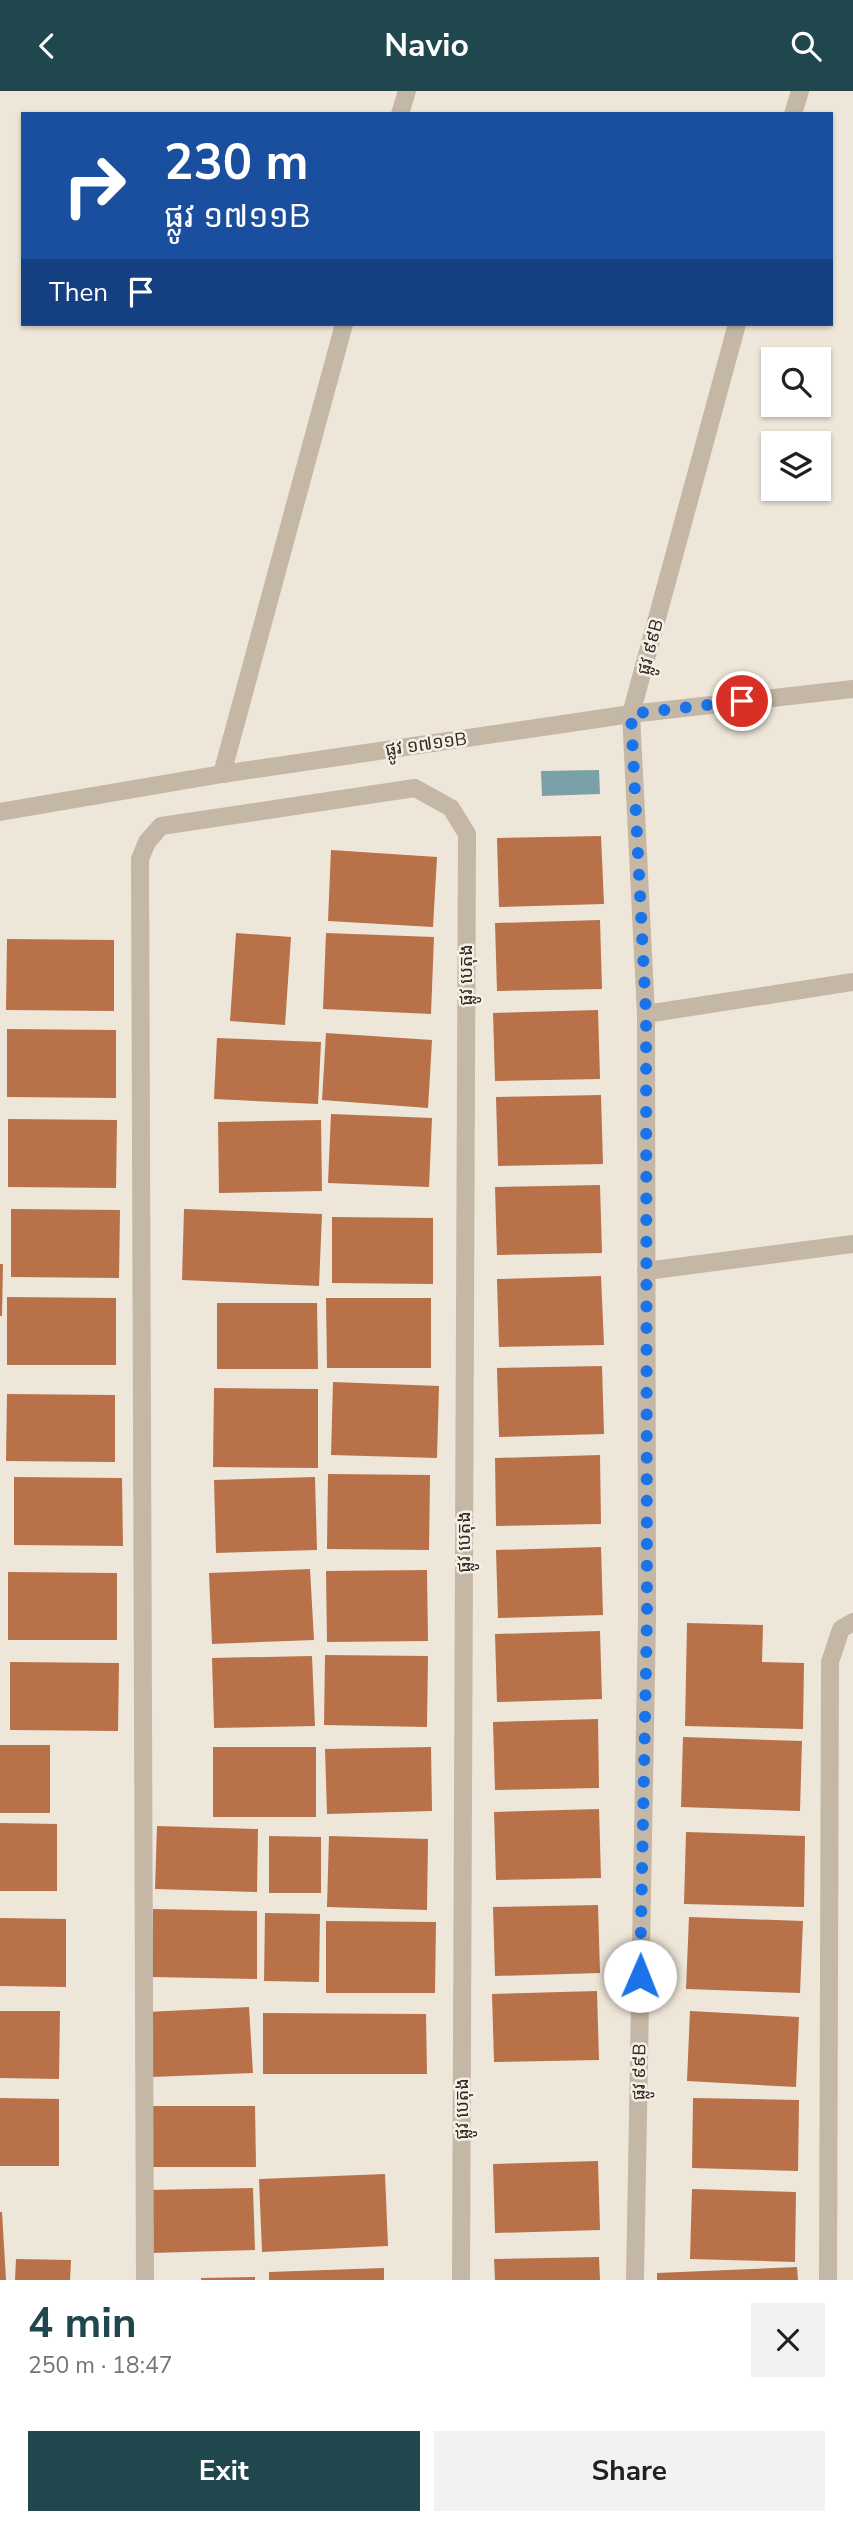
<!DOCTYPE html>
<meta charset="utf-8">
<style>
body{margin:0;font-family:"Nunito Sans","Noto Sans Khmer",sans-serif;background:#f2f2f2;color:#202124;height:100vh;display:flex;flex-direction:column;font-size:26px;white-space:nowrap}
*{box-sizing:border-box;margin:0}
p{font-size:23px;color:#757577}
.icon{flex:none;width:38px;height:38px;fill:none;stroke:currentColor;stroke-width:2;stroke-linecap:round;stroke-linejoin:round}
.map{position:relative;height:2189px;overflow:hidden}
.details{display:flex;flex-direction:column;background:#fff;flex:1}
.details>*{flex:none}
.hud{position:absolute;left:21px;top:21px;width:812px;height:214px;border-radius:0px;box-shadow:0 2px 5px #0004;background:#1a4fa0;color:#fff;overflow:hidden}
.controls{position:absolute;left:761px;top:256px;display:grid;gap:14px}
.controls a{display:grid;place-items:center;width:70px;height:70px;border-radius:0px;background:#fff;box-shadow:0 2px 5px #0004;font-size:35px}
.pin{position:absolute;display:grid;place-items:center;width:60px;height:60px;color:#fff;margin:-30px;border:4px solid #fff;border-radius:50%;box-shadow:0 2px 7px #0007}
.me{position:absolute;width:77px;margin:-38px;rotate:1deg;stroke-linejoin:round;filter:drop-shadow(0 0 5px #0008)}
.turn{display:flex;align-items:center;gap:24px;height:147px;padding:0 28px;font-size:32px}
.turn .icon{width:91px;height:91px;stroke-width:2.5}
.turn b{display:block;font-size:49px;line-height:60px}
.then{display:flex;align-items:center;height:66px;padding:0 28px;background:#0003;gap:14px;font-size:26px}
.round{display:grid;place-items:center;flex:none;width:74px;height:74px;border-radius:0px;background:#f2f2f2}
.overview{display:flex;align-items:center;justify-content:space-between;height:119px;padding:0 28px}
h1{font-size:42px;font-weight:700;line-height:52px;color:#20464e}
.cta{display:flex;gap:14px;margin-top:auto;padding:14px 28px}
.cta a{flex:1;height:80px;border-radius:0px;background:#20464e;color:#fff;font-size:28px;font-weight:700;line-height:80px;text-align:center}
.cta a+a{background:#f2f2f2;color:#202124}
header{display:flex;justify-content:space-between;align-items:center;height:91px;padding:0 28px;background:#20464e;color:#fff;font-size:32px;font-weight:700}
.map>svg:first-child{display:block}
</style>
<header><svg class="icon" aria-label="back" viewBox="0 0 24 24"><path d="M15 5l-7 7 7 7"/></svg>Navio<svg class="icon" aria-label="search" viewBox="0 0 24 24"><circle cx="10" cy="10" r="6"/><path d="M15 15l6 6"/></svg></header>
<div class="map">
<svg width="853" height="2189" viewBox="0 0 853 2189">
<rect width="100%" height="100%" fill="#eee6d8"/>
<!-- water -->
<path fill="#7aa1a8" d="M 599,679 L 600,703 L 542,705 L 541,680 Z"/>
<!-- building -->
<g fill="#b9714a">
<path d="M 601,745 L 604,813 L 499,816 L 497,747 Z"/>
<path d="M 331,759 L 437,766 L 433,836 L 328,830 Z"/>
<path d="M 600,829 L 602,898 L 497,900 L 495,832 Z"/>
<path d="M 236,842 L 291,846 L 285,934 L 230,930 Z"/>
<path d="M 326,842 L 434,846 L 431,923 L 323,918 Z"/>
<path d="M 7,848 L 114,849 L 114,920 L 6,919 Z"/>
<path d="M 598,919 L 600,988 L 495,990 L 493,922 Z"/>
<path d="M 7,938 L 116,939 L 116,1007 L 7,1006 Z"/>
<path d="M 326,942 L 432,949 L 428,1017 L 322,1009 Z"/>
<path d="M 217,947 L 321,951 L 318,1013 L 214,1008 Z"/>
<path d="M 601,1004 L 603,1073 L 498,1075 L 496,1006 Z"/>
<path d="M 331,1023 L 432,1027 L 429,1096 L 328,1092 Z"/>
<path d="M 8,1028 L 117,1029 L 116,1097 L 8,1096 Z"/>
<path d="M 321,1029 L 322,1100 L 219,1102 L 218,1031 Z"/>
<path d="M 600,1094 L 602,1162 L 497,1164 L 495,1096 Z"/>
<path d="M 11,1118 L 120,1119 L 119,1187 L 11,1186 Z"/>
<path d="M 184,1118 L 322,1123 L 319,1195 L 182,1189 Z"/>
<path d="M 332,1126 L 433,1127 L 433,1193 L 332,1192 Z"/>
<path d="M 0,1173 L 3,1173 L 2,1225 L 0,1225 Z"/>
<path d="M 601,1185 L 604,1254 L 499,1256 L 497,1188 Z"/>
<path d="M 7,1206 L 116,1207 L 116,1274 L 7,1274 Z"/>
<path d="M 326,1207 L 431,1207 L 431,1277 L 327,1277 Z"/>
<path d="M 217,1212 L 317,1212 L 318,1278 L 217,1278 Z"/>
<path d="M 602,1275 L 604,1343 L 499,1346 L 497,1277 Z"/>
<path d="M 333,1291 L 439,1295 L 437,1367 L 331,1364 Z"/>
<path d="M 214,1297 L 318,1298 L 318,1377 L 213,1376 Z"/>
<path d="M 7,1303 L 115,1304 L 115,1371 L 6,1370 Z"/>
<path d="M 600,1364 L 601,1433 L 496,1435 L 495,1367 Z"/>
<path d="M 328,1383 L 430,1384 L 429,1459 L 327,1458 Z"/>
<path d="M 14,1386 L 122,1387 L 123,1455 L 14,1454 Z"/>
<path d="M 315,1386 L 317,1459 L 216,1462 L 214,1389 Z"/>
<path d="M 601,1456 L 603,1524 L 498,1527 L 496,1459 Z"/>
<path d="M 310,1478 L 314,1549 L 212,1553 L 209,1482 Z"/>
<path d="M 427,1479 L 428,1550 L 327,1551 L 326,1480 Z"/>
<path d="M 8,1481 L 117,1482 L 117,1549 L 8,1549 Z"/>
<path d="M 687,1532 L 763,1534 L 762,1571 L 804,1572 L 803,1638 L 685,1635 Z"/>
<path d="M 600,1540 L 602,1608 L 497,1611 L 495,1543 Z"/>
<path d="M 325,1564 L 428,1565 L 427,1636 L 324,1634 Z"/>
<path d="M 312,1565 L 315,1635 L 214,1637 L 212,1567 Z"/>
<path d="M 10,1571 L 119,1572 L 118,1640 L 10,1639 Z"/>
<path d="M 598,1628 L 599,1697 L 495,1699 L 493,1631 Z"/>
<path d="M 683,1646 L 802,1650 L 800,1720 L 681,1716 Z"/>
<rect x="0" y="1654" width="50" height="68"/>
<rect x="213" y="1656" width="103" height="70"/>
<path d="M 431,1656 L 432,1720 L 327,1723 L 325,1658 Z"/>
<path d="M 599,1718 L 601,1787 L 496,1789 L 494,1721 Z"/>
<path d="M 0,1732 L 57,1733 L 57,1800 L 0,1800 Z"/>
<path d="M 157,1735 L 258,1738 L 257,1801 L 155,1798 Z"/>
<path d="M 686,1741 L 805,1745 L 804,1816 L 684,1813 Z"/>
<path d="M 269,1745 L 321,1746 L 321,1802 L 269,1802 Z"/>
<path d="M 329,1745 L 428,1748 L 427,1819 L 327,1816 Z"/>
<path d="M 598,1814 L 600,1882 L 495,1885 L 493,1816 Z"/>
<path d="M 153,1818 L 257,1820 L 257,1888 L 152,1886 Z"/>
<path d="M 265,1822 L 320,1823 L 319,1891 L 264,1890 Z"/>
<path d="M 689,1826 L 803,1830 L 800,1902 L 686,1898 Z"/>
<path d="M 0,1827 L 66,1828 L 66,1896 L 0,1895 Z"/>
<path d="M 326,1830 L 436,1831 L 435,1902 L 326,1902 Z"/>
<path d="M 597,1900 L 599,1969 L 494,1971 L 492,1903 Z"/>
<path d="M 249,1916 L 253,1982 L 151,1986 L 147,1921 Z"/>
<path d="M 0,1920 L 60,1920 L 59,1988 L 0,1987 Z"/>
<path d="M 690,1920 L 799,1926 L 796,1996 L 687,1990 Z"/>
<path d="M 263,1922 L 426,1923 L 427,1983 L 263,1983 Z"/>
<path d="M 0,2007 L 59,2008 L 59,2075 L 0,2075 Z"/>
<path d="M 693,2007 L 799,2009 L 798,2080 L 692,2077 Z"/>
<path d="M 148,2015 L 255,2015 L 256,2076 L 149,2076 Z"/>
<path d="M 598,2070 L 600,2139 L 495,2142 L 493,2073 Z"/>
<path d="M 385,2083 L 388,2155 L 262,2161 L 259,2088 Z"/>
<path d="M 253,2097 L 255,2159 L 151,2162 L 149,2099 Z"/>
<path d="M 692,2098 L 796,2101 L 795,2171 L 690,2168 Z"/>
<path d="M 0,2121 L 2,2121 L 6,2189 L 0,2189 Z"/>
<path d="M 599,2166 L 600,2189 L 495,2189 L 494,2168 Z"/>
<path d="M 16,2168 L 71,2169 L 70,2189 L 15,2189 Z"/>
<path d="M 797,2176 L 798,2189 L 657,2189 L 657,2182 Z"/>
<path d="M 384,2177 L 384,2189 L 269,2189 L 269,2181 Z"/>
<path d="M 255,2186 L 255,2189 L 201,2189 L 201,2187 Z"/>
</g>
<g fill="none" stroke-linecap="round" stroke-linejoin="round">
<!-- minor -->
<g stroke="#c4b7a6" stroke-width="18">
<path d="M 400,23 L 407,0"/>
<path d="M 793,23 L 800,0"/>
<path d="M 222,683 L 344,233"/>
<path d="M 0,721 L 222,683 L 631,623 L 853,598"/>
<path d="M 646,923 L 853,891"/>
<path d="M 646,1180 L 853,1153"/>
<path d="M 145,2189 L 140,768 L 147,751 L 161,735 L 415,697 L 451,717 L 467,743 L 461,2189"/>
<path d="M 635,2189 L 647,1526 L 646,923 L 631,623 L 737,233"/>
<path d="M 828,2189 L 830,1571 L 841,1538 L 853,1531"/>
</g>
</g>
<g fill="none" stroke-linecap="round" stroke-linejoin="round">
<!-- route -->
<path stroke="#1a73e8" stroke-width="12" stroke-dasharray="0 21.6" d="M 640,1885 L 647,1526 L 646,923 L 631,623 L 742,610"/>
</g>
<g text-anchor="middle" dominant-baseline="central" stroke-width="5" stroke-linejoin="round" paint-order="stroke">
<!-- street labels -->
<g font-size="18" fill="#312a26" stroke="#f6f0e4">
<text transform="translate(650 556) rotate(-75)">ផ្លូវ ៩៩B</text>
<text transform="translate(426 653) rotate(-8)">ផ្លូវ ១៧១១B</text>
<text transform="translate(466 884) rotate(-90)">ផ្លូវ បេតុង</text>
<text transform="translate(464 1451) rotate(-90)">ផ្លូវ បេតុង</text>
<text transform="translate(639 1981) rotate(-89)">ផ្លូវ ៩៩B</text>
<text transform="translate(462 2018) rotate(-90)">ផ្លូវ បេតុង</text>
</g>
</g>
</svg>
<div class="controls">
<a><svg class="icon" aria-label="search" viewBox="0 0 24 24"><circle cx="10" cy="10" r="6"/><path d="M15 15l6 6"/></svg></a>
<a><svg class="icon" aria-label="layers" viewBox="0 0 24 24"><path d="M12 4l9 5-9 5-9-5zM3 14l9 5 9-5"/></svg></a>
</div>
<div class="pin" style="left:742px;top:610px;background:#d93025"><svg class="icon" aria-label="arrive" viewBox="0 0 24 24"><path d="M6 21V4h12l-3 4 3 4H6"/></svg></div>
<svg class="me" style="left:640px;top:1885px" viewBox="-20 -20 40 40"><circle r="19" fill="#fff"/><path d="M0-13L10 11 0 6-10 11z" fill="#1a73e8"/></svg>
<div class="hud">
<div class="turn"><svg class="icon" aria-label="right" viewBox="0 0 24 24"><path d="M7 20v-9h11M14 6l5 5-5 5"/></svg><div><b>230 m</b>ផ្លូវ ១៧១១B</div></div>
<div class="then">Then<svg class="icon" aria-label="arrive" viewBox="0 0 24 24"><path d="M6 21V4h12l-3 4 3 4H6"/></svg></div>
</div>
</div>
<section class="details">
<div class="overview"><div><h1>4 min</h1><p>250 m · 18:47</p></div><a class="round"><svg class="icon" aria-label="close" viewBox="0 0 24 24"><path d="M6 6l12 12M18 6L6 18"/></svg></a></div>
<div class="cta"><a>Exit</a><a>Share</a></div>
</section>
